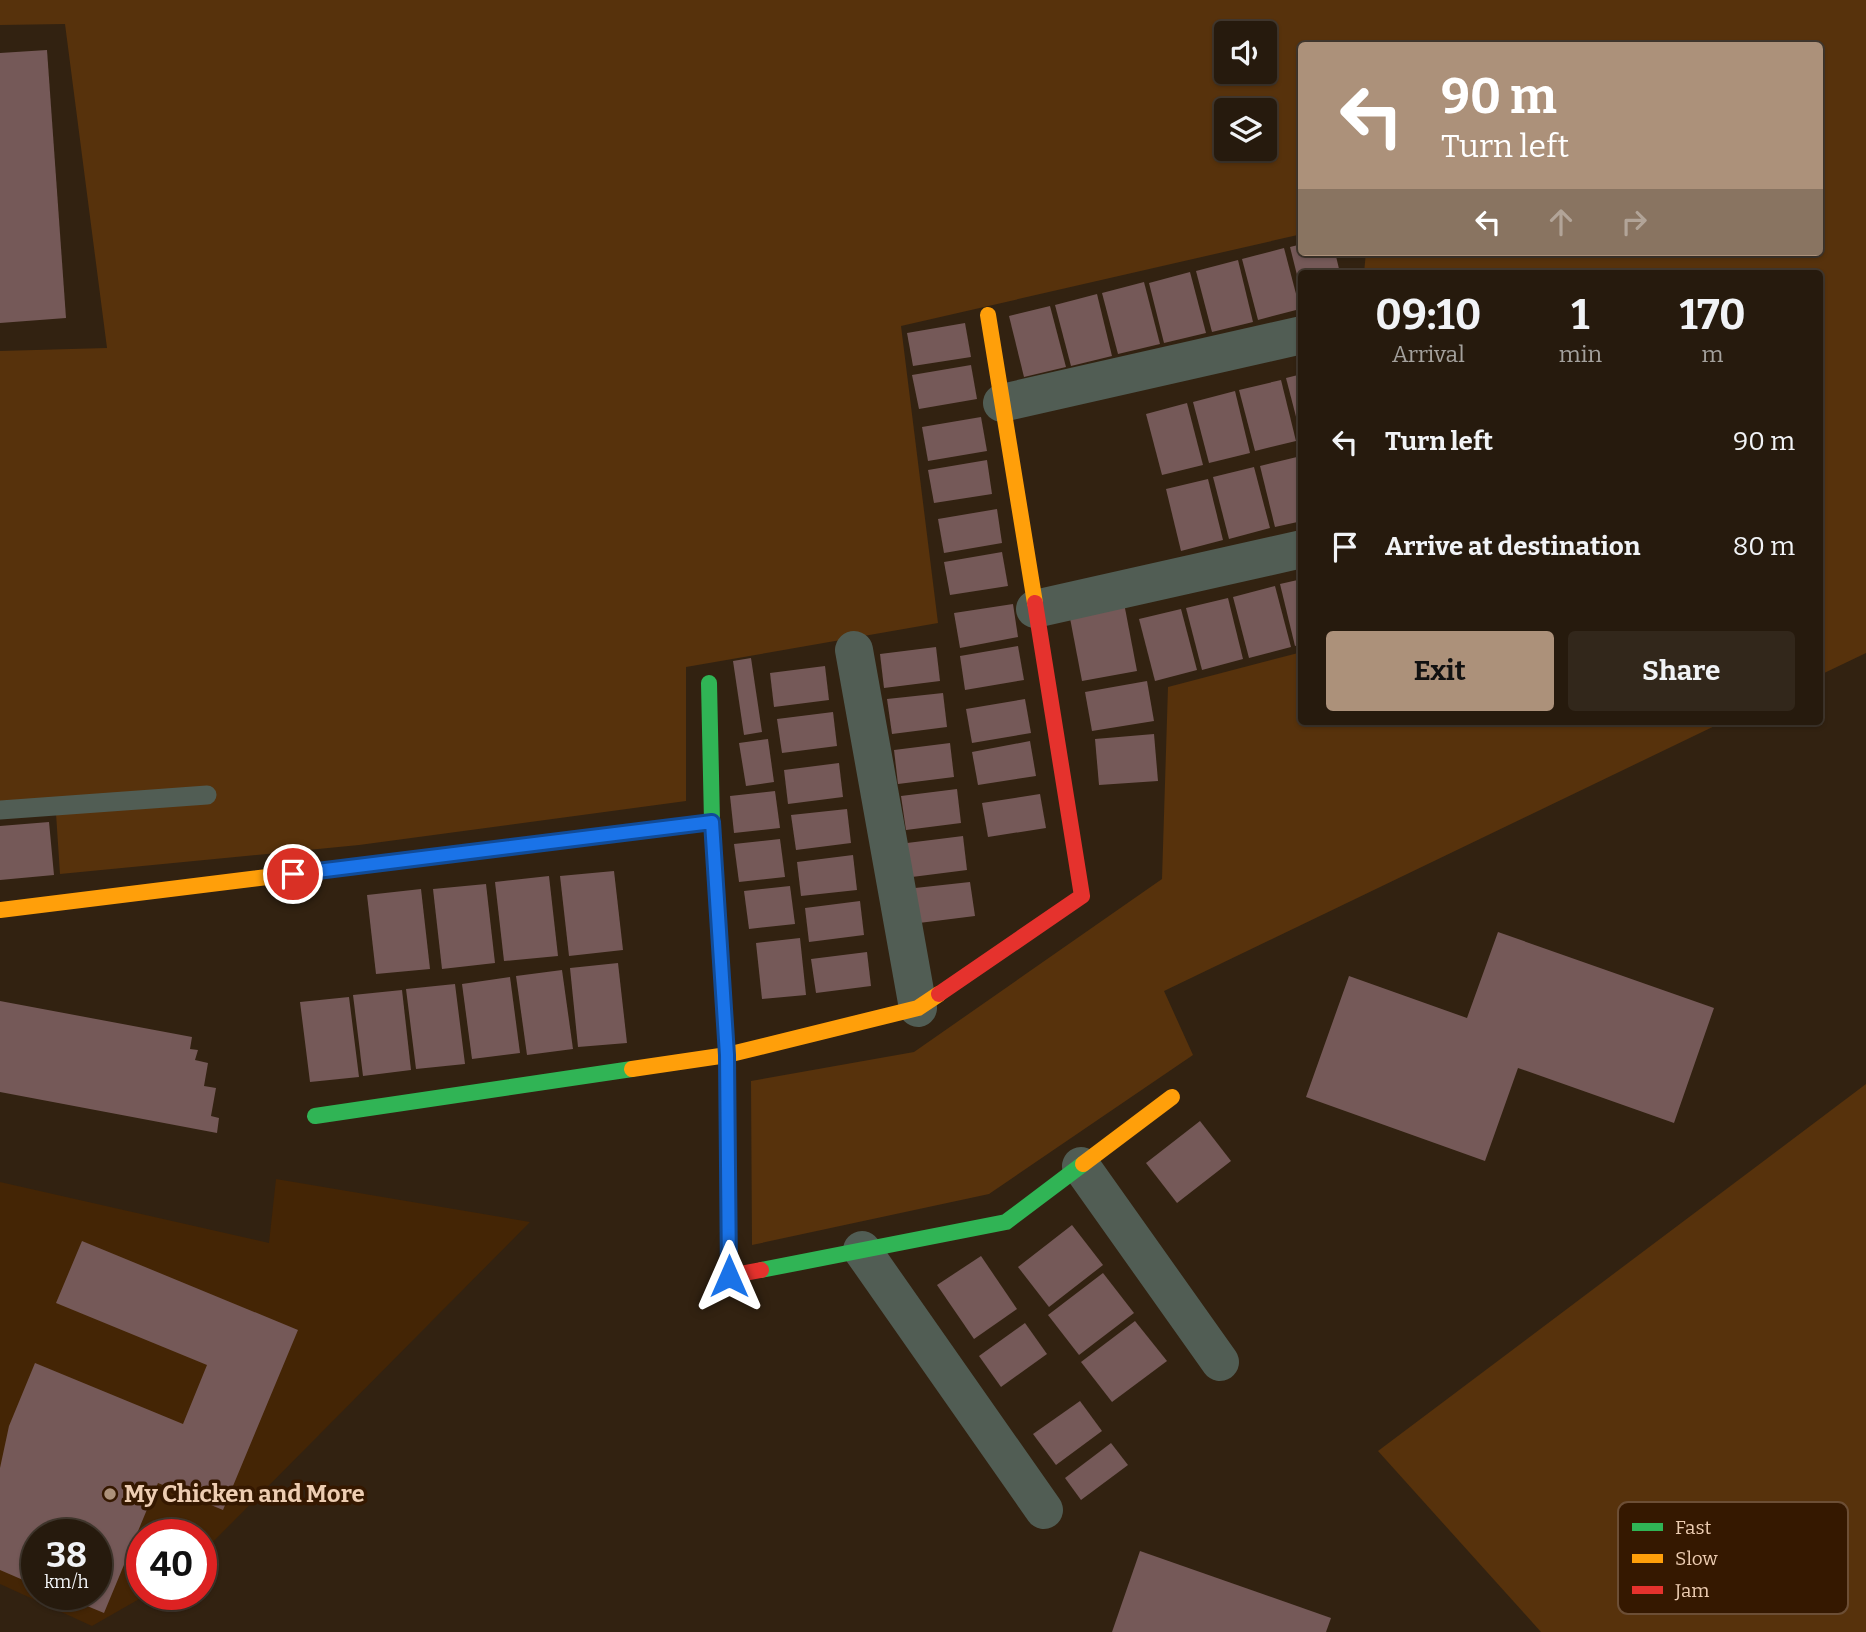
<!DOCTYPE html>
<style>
body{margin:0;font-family:Bitter,serif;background:#32271b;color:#f1f3f6;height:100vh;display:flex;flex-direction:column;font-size:26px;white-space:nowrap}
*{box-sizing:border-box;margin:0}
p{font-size:23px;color:#a4a19d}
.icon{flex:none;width:38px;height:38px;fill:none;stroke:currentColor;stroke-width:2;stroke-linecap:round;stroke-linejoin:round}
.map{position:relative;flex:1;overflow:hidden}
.sheet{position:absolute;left:1298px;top:270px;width:525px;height:455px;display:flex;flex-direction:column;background:#261a0d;border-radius:7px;box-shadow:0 2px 5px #0004,0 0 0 2px #42382e}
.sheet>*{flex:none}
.guide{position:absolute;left:1298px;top:42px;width:525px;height:214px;border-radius:7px;box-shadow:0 2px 5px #0004,0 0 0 2px #42382e;background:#ac917a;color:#fff;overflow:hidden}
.fabs{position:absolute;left:1214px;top:21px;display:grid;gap:14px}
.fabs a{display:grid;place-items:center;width:63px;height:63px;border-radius:7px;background:#261a0d;box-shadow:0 2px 5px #0004,0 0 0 2px #42382e;font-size:35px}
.speed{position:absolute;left:21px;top:1519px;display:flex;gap:14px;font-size:35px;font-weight:700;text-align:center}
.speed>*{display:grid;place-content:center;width:91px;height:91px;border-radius:50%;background:#261a0d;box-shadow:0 2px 5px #0004,0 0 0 2px #42382e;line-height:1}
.speed small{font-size:18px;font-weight:400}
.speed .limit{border:10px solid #d22;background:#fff;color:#111}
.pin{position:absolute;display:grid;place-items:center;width:60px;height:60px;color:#fff;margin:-30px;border:4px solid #fff;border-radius:50%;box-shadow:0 2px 7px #0007}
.me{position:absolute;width:77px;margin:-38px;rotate:0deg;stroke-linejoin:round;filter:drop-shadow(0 0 5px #0008)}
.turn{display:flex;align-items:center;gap:24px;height:147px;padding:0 28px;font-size:32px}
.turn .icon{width:91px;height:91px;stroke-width:2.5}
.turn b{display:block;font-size:49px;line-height:60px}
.lanes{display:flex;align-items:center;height:66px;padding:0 28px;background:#0003;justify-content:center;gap:35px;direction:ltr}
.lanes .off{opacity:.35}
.eta{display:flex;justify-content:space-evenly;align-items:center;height:119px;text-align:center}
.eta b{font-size:42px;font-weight:700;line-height:49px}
.primary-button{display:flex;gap:14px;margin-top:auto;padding:14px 28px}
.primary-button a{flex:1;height:80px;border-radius:7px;background:#ac917a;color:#111;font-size:28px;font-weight:700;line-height:80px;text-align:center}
.primary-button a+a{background:#32271b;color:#f1f3f6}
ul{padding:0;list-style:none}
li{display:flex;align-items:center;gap:21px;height:105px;padding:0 28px}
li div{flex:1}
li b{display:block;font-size:26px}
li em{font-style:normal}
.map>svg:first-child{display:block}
</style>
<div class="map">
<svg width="1866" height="1632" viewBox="0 0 1866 1632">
<rect width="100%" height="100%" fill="#322211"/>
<!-- built -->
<path fill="#442505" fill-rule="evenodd" d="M 276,1179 L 530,1222 L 201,1554 L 201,1535 L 142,1535 L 142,1594 L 148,1594 L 92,1626 L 0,1584 L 0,1182 L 269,1243 ZM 37,1535 L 96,1535 L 96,1594 L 37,1594 Z"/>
<!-- green -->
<g fill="#57320c" fill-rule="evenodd">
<path d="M 0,0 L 1866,0 L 1866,653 L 1820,675 L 1820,273 L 1364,273 L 1366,252 L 1820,252 L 1820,46 L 1302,46 L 1302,234 L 901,326 L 938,623 L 686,667 L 686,801 L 359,845 L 60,874 L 55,798 L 0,801 L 0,351 L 107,348 L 65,24 L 0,25 ZM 1227,33 L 1265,33 L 1265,72 L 1227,72 ZM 1227,110 L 1265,110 L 1265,149 L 1227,149 Z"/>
<path d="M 1302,652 L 1302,721 L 1725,721 L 1164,991 L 1193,1055 L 989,1194 L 752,1245 L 751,1081 L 914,1052 L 1162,879 L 1168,687 Z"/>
<path d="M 1866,1084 L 1866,1632 L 1541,1632 L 1378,1451 Z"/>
</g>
<!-- building -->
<g fill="#755958">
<path d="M 47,50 L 66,318 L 0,323 L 0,53 Z"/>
<path d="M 1302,244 L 1302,252 L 1335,252 L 1340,273 L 1302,273 L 1301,291 L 1290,247 Z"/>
<path d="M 1284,248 L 1300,309 L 1258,320 L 1242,259 Z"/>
<path d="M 1238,260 L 1253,322 L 1212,332 L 1196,271 Z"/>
<path d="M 1190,272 L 1206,333 L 1164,343 L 1149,283 Z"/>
<path d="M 1144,282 L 1160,344 L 1118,354 L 1102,293 Z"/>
<path d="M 1097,294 L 1112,356 L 1071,366 L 1055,305 Z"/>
<path d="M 1050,306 L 1066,367 L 1024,377 L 1009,316 Z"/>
<path d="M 965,323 L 971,357 L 913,366 L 907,333 Z"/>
<path d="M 971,365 L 977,399 L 919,409 L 912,375 Z"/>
<path d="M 1302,374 L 1302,436 L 1301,436 L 1286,378 Z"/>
<path d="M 1281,380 L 1296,441 L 1255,451 L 1239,390 Z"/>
<path d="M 1235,391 L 1250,453 L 1209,463 L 1193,402 Z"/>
<path d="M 1187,403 L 1203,465 L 1162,475 L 1146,414 Z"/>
<path d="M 981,417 L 987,451 L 928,461 L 922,427 Z"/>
<path d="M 1301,456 L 1302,521 L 1275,527 L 1260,466 Z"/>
<path d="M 987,460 L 992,494 L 934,503 L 928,470 Z"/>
<path d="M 1254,467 L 1270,528 L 1229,539 L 1213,477 Z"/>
<path d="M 1208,479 L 1223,540 L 1181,551 L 1166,489 Z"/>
<path d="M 997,509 L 1002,543 L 944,553 L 938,519 Z"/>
<path d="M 1002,552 L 1008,586 L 950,595 L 944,562 Z"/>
<path d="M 1302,579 L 1302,644 L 1295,646 L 1280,584 Z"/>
<path d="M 1275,586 L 1291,647 L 1249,658 L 1233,597 Z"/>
<path d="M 1228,598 L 1243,659 L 1202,670 L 1186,608 Z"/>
<path d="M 1124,603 L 1137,671 L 1082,681 L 1069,613 Z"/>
<path d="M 1013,604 L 1018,637 L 960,648 L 954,613 Z"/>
<path d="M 1181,609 L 1197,670 L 1155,681 L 1139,619 Z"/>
<path d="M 1018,646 L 1024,680 L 965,690 L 960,656 Z"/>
<path d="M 936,647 L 940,681 L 884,688 L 880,654 Z"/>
<path d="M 751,658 L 762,732 L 744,735 L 733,661 Z"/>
<path d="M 825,666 L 829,700 L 774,707 L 770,673 Z"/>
<path d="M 1147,681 L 1154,721 L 1092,731 L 1085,692 Z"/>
<path d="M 943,693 L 947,727 L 892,734 L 887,699 Z"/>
<path d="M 1025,699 L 1031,733 L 972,743 L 966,709 Z"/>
<path d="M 833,712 L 837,746 L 782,753 L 777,719 Z"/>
<path d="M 1154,734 L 1158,781 L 1099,785 L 1095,739 Z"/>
<path d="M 768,739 L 774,782 L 746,786 L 739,743 Z"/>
<path d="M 1030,741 L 1036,776 L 978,785 L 972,752 Z"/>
<path d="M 950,743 L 954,777 L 898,784 L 894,750 Z"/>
<path d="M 839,763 L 843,797 L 788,804 L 784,770 Z"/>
<path d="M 957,789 L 961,823 L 906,830 L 901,796 Z"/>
<path d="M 775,791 L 780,828 L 734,833 L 730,796 Z"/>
<path d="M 1040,794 L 1046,828 L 988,837 L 982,803 Z"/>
<path d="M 847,809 L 851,843 L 796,850 L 791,815 Z"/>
<path d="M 49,822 L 54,875 L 0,880 L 0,826 Z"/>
<path d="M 963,836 L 967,870 L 912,877 L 907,843 Z"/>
<path d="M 780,839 L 785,877 L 739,882 L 734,844 Z"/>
<path d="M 853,855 L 857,890 L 801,896 L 797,862 Z"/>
<path d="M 614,871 L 623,950 L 569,956 L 560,876 Z"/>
<path d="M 549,876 L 558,956 L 504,961 L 495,882 Z"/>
<path d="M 970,882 L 975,916 L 919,923 L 915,888 Z"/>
<path d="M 486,884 L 495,963 L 442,969 L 433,889 Z"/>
<path d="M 790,886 L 795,924 L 749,929 L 744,891 Z"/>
<path d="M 421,889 L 430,969 L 376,974 L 367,895 Z"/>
<path d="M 860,901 L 864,935 L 809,942 L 805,908 Z"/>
<path d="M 1498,932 L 1714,1008 L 1674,1123 L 1518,1068 L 1485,1161 L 1306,1097 L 1349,976 L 1467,1018 Z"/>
<path d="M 800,938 L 806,995 L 762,999 L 756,943 Z"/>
<path d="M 867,952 L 871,986 L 816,993 L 811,959 Z"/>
<path d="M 618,963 L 627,1043 L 578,1047 L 570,968 Z"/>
<path d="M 562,970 L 573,1049 L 527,1055 L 516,976 Z"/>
<path d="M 510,977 L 520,1053 L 472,1059 L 462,984 Z"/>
<path d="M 455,984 L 465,1064 L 416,1069 L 406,989 Z"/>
<path d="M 402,990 L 411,1070 L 363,1076 L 353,995 Z"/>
<path d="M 349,997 L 359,1077 L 310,1082 L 300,1002 Z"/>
<path d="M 0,1001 L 192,1037 L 190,1049 L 198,1050 L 195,1060 L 208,1063 L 204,1086 L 216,1088 L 211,1116 L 219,1118 L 217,1133 L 0,1092 Z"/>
<path d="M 1200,1121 L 1231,1161 L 1177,1203 L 1146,1163 Z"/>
<path d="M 1072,1225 L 1103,1265 L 1049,1307 L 1018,1267 Z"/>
<path d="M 82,1241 L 298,1330 L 223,1510 L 158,1483 L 104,1613 L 58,1594 L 96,1594 L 96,1535 L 37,1535 L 37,1586 L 0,1570 L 0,1468 L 9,1426 L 35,1363 L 183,1424 L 207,1365 L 56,1303 Z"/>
<path d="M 981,1256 L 1017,1309 L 974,1339 L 937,1285 Z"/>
<path d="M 1103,1273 L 1134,1313 L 1079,1355 L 1048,1315 Z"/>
<path d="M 1135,1321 L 1167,1361 L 1112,1402 L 1081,1362 Z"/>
<path d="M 1025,1323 L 1047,1354 L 1001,1387 L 979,1356 Z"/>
<path d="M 1080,1401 L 1102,1431 L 1056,1465 L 1033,1434 Z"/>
<path d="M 1111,1443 L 1128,1465 L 1081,1500 L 1065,1478 Z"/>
<path d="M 1140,1551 L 1331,1618 L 1326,1632 L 1112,1632 Z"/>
</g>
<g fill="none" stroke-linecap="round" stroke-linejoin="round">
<!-- lane -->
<path stroke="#515d54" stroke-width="19" d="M 0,810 L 207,795"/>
<!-- street -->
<g stroke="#515d54" stroke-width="38">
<path d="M 1002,403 L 1302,335"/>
<path d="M 1035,609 L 1302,549"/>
<path d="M 854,650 L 918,1008"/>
<path d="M 1081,1166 L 1220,1362"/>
<path d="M 862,1250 L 1044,1510"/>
</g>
<!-- fast -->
<g stroke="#30b455" stroke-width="16">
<path d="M 709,683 L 712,822 L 727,1058"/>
<path d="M 315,1116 L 632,1069"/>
<path d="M 761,1270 L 1006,1222 L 1083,1164"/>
</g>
<!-- slow -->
<g stroke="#ff9f0a" stroke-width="16">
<path d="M 988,315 L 1035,603"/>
<path d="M 0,910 L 550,842"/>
<path d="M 632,1069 L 727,1055 L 918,1008 L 939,994"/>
<path d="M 1083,1164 L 1172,1097"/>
</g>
<!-- jam -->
<g stroke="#e5322d" stroke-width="16">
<path d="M 550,842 L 712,822"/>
<path d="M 939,994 L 1082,896 L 1035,603"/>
<path d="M 727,1058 L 729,1276 L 761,1270"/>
</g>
</g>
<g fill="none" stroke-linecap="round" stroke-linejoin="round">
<defs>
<path id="route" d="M 293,874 L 712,822 L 727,1055 L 729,1276"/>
</defs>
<!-- route casing -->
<use href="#route" stroke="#114b97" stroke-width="18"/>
<!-- route -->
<use href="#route" stroke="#1a73e8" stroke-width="12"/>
</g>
<!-- markers -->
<circle fill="#ac917a" stroke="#351800" stroke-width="2.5" cx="110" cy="1494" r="7"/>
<g text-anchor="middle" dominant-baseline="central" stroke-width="7" stroke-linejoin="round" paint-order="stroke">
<!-- poi labels -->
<g font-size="24" font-weight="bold" fill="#edcdb2" stroke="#351800" text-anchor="start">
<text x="124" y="1494">My Chicken and More</text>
</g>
</g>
<!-- legend -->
<rect x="1618" y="1502" width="230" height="112" rx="10" fill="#351800" stroke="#6c4e35" stroke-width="2"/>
<rect x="1632" y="1523" width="31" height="8" fill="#30b455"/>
<rect x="1632" y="1554" width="31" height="9" fill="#ff9f0a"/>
<rect x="1632" y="1586" width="31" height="8" fill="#e5322d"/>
<g font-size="19" fill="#edcdb2">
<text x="1675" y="1534">Fast</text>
<text x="1675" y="1565">Slow</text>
<text x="1675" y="1597">Jam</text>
</g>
</svg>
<div class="fabs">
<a><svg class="icon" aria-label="sound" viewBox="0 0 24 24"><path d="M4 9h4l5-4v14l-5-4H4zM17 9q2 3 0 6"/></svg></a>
<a><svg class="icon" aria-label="layers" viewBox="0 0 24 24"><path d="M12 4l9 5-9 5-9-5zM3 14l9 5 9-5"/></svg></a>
</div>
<div class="speed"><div>38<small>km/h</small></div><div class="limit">40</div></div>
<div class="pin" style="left:293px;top:874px;background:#d93025"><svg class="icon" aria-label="arrive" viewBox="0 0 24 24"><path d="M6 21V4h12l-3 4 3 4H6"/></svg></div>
<svg class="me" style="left:729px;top:1276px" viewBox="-20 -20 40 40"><path d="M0-17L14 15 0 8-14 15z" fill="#1a73e8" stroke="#fff" stroke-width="4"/></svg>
<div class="guide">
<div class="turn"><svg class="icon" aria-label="left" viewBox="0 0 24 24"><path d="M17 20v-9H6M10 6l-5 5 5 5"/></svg><div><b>90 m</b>Turn left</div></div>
<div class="lanes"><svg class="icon" aria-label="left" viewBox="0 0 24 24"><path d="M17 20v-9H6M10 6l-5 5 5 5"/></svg><svg class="icon off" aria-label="ahead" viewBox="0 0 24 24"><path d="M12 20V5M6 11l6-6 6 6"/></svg><svg class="icon off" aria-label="right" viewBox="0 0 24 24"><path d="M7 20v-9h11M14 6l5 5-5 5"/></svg></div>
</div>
<section class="sheet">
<div class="eta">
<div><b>09:10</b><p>Arrival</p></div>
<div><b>1</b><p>min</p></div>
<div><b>170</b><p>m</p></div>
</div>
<ul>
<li><svg class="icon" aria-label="left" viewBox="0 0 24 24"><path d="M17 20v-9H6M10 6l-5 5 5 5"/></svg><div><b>Turn left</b></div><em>90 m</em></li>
<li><svg class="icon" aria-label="arrive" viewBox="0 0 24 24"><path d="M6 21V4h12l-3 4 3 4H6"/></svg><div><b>Arrive at destination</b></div><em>80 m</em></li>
</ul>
<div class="primary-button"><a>Exit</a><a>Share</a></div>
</section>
</div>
